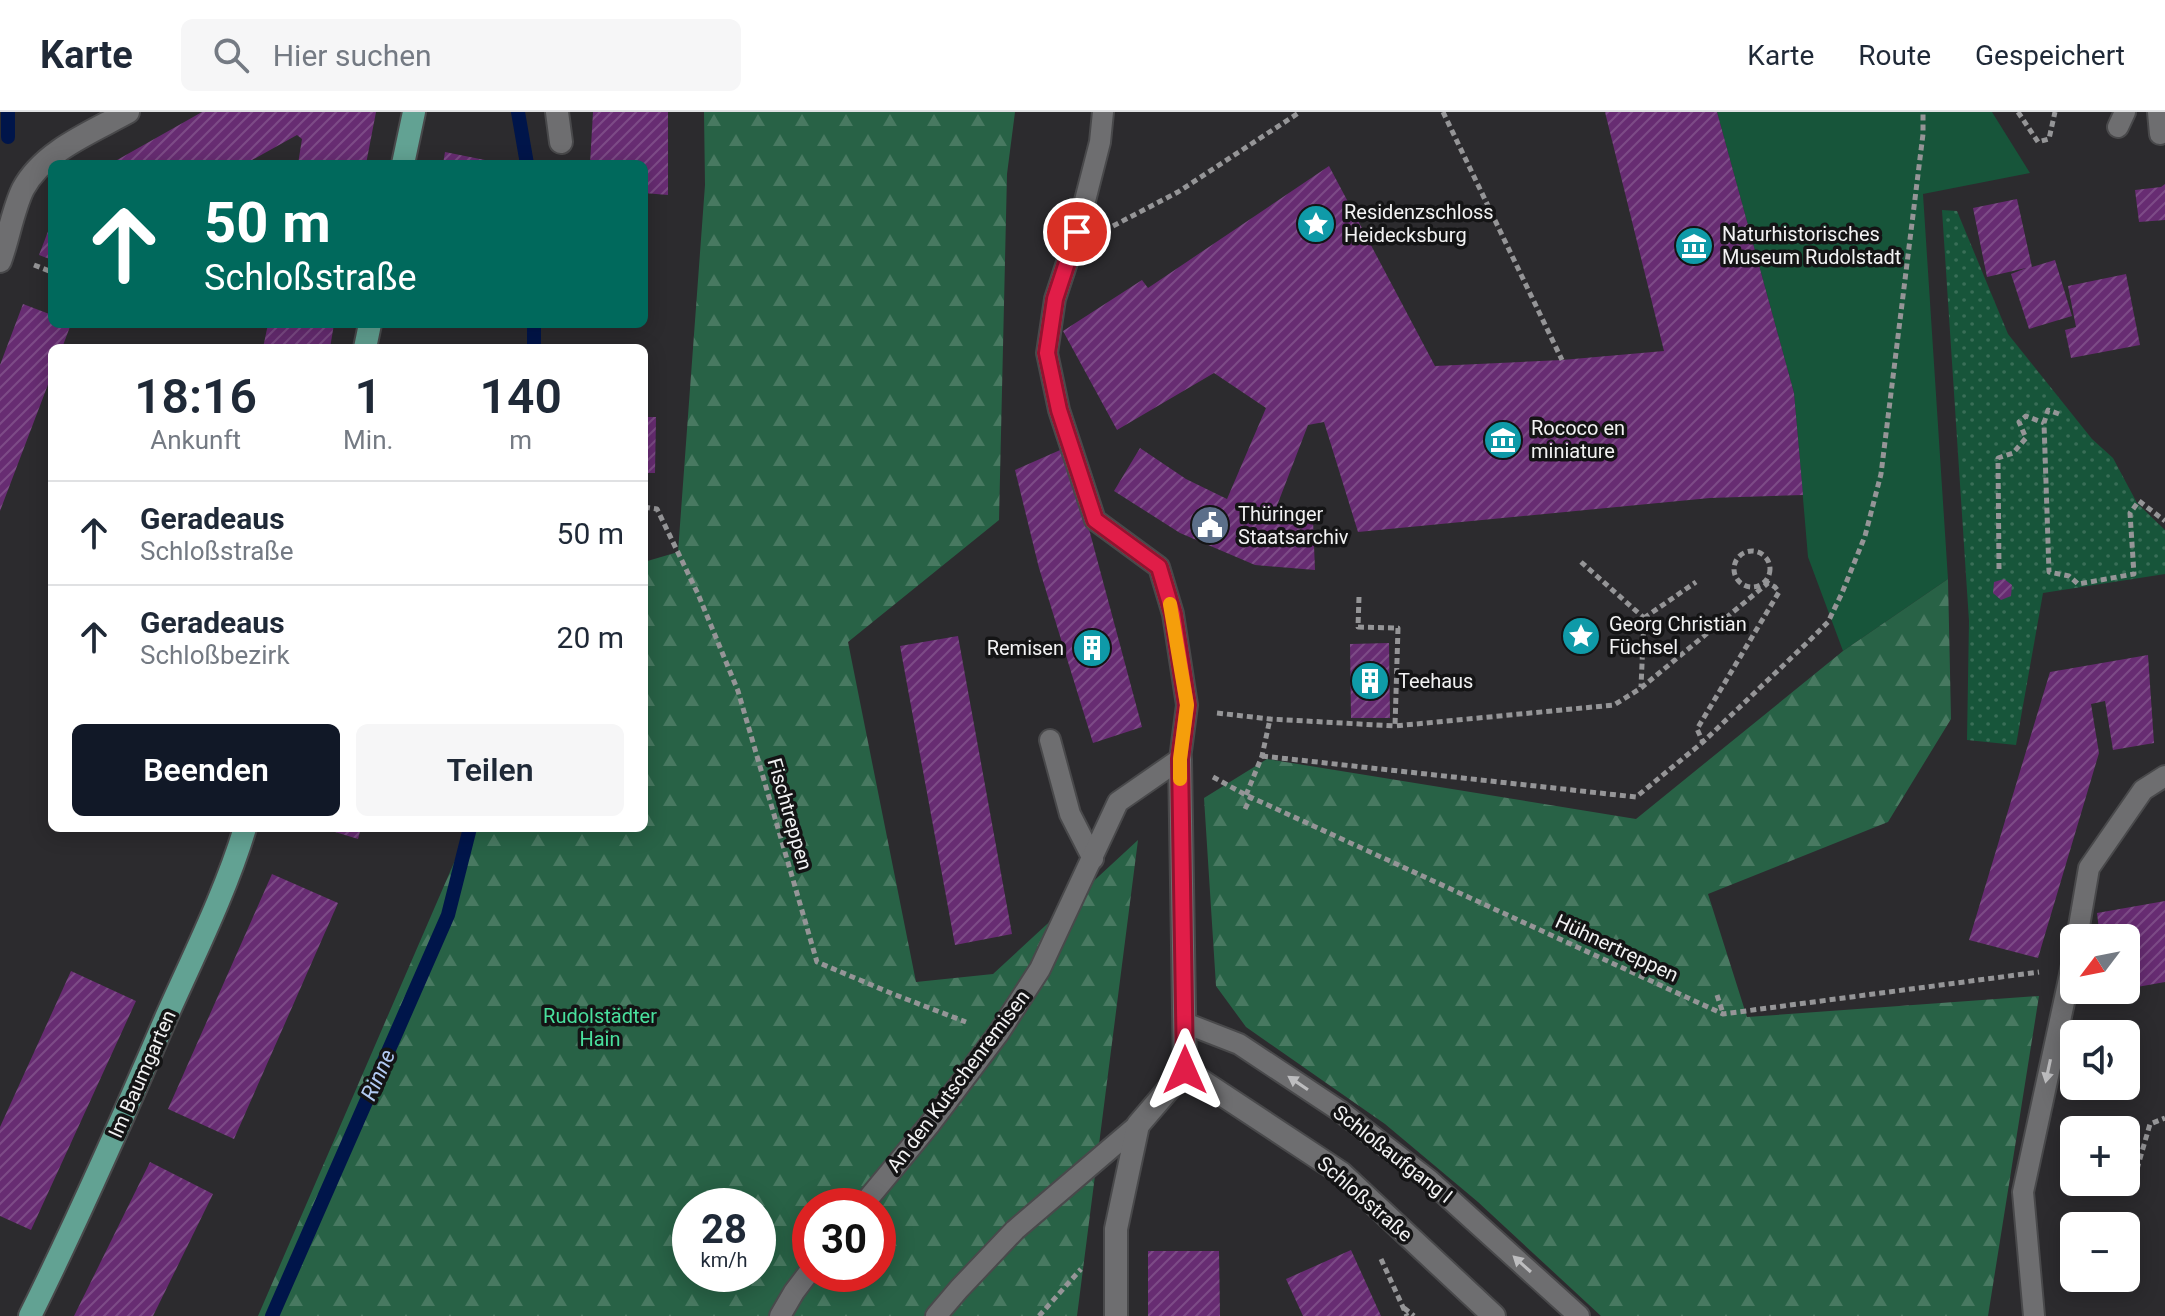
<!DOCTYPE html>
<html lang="de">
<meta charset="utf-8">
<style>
body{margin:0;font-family:Roboto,sans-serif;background:#f6f6f7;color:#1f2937;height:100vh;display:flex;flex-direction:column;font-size:30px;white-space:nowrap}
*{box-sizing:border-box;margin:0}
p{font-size:26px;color:#747a83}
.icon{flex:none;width:44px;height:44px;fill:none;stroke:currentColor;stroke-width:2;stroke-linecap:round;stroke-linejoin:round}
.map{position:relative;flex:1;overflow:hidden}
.drawer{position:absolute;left:48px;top:232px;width:600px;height:488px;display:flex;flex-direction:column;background:#fff;border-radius:12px;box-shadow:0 4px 20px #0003}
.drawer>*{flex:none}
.banner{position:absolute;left:48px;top:48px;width:600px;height:168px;border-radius:12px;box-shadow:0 4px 20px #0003;background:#00695c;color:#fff;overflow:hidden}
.needle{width:52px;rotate:238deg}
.fabs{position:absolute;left:2060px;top:812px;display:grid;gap:16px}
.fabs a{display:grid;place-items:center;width:80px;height:80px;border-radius:12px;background:#fff;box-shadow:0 4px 20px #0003;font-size:40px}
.speed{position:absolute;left:672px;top:1076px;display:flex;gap:16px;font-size:40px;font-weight:700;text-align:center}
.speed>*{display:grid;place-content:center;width:104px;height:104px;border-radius:50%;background:#fff;box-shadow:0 4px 20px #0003;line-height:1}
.speed small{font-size:20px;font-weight:400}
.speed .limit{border:12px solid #d22;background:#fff;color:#111}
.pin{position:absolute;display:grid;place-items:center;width:68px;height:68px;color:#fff;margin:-34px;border:4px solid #fff;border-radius:50%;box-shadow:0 2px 8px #0007}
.me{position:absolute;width:88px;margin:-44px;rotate:0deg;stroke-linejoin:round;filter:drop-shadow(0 0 6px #0008)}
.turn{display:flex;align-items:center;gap:28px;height:168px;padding:0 24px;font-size:36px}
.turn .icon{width:104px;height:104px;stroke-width:2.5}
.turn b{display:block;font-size:56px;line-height:68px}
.eta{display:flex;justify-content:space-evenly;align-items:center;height:136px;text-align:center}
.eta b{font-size:48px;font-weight:600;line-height:56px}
.primary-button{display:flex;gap:16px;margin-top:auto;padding:16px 24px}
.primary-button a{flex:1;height:92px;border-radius:12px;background:#111827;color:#fff;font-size:32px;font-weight:600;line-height:92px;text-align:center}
.primary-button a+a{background:#f6f6f7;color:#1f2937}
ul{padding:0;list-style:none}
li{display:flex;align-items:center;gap:24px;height:104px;padding:0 24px;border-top:2px solid #e0e1e3}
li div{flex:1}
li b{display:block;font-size:30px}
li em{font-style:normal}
header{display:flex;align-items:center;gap:48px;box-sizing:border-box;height:112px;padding:0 40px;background:#fff;border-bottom:2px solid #e0e1e3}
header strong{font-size:38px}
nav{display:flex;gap:44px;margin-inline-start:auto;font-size:28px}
.search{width:560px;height:72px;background:#f6f6f7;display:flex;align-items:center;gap:20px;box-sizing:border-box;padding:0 28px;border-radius:12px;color:#747a83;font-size:30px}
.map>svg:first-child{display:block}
</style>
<header>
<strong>Karte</strong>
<div class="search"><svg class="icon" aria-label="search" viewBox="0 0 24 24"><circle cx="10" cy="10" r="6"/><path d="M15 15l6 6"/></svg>Hier suchen</div>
<nav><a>Karte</a><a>Route</a><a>Gespeichert</a></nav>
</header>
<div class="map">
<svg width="2165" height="1204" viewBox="0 0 2165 1204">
<defs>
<pattern id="forest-firs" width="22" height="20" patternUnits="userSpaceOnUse" patternTransform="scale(2)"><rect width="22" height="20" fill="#286246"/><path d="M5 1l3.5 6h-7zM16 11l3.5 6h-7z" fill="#487961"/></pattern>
<pattern id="garden-dots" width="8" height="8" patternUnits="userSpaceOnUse" patternTransform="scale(2)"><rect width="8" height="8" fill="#17553a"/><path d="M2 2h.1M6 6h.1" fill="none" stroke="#396e57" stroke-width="1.8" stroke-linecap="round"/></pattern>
<pattern id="building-hatch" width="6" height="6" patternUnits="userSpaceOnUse" patternTransform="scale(2)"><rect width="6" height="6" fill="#672c72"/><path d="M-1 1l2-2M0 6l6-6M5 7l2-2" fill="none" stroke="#7d4b87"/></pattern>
</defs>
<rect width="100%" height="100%" fill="#2c2b2e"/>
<!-- grass -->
<path fill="#17553a" d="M 1717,0 L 1992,0 L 2030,61 L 1923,82 L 1948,467 L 1843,539 L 1808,445 L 1794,281 Z"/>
<!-- forest -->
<g fill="url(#forest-firs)" fill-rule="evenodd">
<path d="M 704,0 L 1015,0 L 1007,62 L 999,408 L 848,530 L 916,870 L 993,862 L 1138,728 L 1077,1204 L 258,1204 L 469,716 L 644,716 L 644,450 L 678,440 L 705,73 ZM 690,1094 L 758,1094 L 758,1162 L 690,1162 ZM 810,1094 L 878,1094 L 878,1162 L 810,1162 Z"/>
<path d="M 1948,467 L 1951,607 L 1888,710 L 1708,782 L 1747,905 L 2039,884 L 1988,1204 L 1601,1204 L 1478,1090 L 1385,1012 L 1246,915 L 1216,874 L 1204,686 L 1267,647 L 1636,707 L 1843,539 Z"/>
</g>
<!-- garden -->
<path fill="url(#garden-dots)" d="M 1942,98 L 1957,99 L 2008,222 L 2092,327 L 2113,346 L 2137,391 L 2165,418 L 2165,462 L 2043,481 L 2016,633 L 1967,628 L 1969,509 Z"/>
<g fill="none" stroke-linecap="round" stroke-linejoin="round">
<!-- stream -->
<g stroke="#00154a" stroke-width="14">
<path d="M 8,0 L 8,25"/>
<path d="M 518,0 L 527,52"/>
<path d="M 534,236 L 534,212"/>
<path d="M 272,1204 L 448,803 L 470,716"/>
</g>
</g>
<!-- building -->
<g fill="url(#building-hatch)">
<path d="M 202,0 L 376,0 L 366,52 L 298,52 L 302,27 L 297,23 L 245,52 L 110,52 Z"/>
<path d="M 593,0 L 668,0 L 668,83 L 644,81 L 644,52 L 590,52 Z"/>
<path d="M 1605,0 L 1717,0 L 1794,281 L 1803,383 L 1710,386 L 1358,420 L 1324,310 L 1308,313 L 1273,404 L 1313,408 L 1315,458 L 1255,453 L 1180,421 L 1114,379 L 1140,336 L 1186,367 L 1227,387 L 1266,296 L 1214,261 L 1117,318 L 1063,219 L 1142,168 L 1148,176 L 1329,54 L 1435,254 L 1562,248 L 1664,239 Z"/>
<path d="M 445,40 L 490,49 L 489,52 L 443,52 Z"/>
<path d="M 2165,72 L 2165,108 L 2139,110 L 2135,78 L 2161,75 Z"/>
<path d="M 2017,87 L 2032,155 L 2055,148 L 2072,204 L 2029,217 L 2011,162 L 2026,156 L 1987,165 L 1973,96 Z"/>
<path d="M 52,109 L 52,148 L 39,143 Z"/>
<path d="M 2126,162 L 2140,233 L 2071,246 L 2065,218 L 2076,215 L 2068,174 Z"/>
<path d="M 23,192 L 52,203 L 52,212 L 71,212 L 62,236 L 52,236 L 52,262 L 0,399 L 0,253 Z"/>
<path d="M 268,212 L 334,212 L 330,236 L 263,236 Z"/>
<path d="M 644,305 L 656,305 L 655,361 L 644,361 Z"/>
<path d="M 1067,335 L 1142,615 L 1093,631 L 1039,456 L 1015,358 Z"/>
<path d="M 2004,467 L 2012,473 L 2011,484 L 2001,488 L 1993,481 L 1994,470 Z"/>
<path d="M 958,524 L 1012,822 L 955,833 L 900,534 Z"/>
<path d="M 1389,531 L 1390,606 L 1351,606 L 1350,532 Z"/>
<path d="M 2148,543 L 2154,631 L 2113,638 L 2105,589 L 2091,592 L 2099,641 L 2038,846 L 1969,828 L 2050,560 Z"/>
<path d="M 322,716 L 361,716 L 358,727 Z"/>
<path d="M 272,762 L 338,791 L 234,1027 L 168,997 Z"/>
<path d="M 2165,789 L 2165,870 L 2126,877 L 2126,826 L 2100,826 L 2097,801 Z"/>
<path d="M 71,859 L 136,889 L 31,1118 L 0,1104 L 0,1015 Z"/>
<path d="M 150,1050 L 213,1082 L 153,1204 L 74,1204 Z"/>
<path d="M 1351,1138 L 1381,1204 L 1303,1204 L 1286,1167 Z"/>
<path d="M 1148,1139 L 1219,1139 L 1220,1204 L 1148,1204 Z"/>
</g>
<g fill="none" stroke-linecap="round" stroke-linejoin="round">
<defs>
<g id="service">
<path d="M 2158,0 L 2160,22"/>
<path d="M 2118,15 L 2125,0"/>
<path d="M 1050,628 L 1070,702 L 1093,747"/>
<path d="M 2077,826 L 2089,756 L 2143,678 L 2165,664"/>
<path d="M 1185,911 L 1239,932 L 1340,999 L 1429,1068 L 1579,1204"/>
<path d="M 862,1094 L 930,1012 L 998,922 L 1040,857 L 1118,690 L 1180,647 L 1187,593 L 1173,502 L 1159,455 L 1095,408 L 1059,298 L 1047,241 L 1055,187 L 1077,120 L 1100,30 L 1103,0"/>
<path d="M 780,1204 L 794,1180 L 810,1159"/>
<path d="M 936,1204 L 959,1177 L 1015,1118 L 1138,1013"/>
<path d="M 2034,1204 L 2023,1080 L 2074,844"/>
</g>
<g id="minor">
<path d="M 557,0 L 561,30"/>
<path d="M 0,149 C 8,128 13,97 23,77 C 43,39 92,20 128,0"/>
<path d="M 1185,958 L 1341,1061 L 1494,1204"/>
<path d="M 1116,1204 L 1116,1117 L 1138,1013 L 1185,958 L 1180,647"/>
</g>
<g id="primary">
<path d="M 403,52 L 414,0"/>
<path d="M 365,236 L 370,212"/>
<path d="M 30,1204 C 78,1107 122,1008 165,908 C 193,845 225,782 245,716"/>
</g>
</defs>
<!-- service casing -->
<use href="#service" stroke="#49494b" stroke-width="24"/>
<!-- minor casing -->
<use href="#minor" stroke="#49494b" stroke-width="26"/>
<!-- primary casing -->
<use href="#primary" stroke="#49494b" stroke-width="26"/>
<!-- path -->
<g stroke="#959597" stroke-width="5" stroke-dasharray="6 4" stroke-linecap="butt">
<path d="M 1443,0 L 1562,248"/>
<path d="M 2018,0 L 2038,30 L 2049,27 L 2055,0"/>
<path d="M 1113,114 L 1178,80 L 1300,0"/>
<path d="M 34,153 L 52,160"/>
<path d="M 2059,302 L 2048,298 L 2044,311 L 2049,460 L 2069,464 L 2078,472 L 2134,462 L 2130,401 L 2139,389 L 2165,409"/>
<path d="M 644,395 L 657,397 L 698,482 L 738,579 L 817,850 L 893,882 L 966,910"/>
<circle cx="1752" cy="457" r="18"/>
<path d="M 1581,450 L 1644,506 L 1641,575"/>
<path d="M 1999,457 L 1998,346 L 2013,341 L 2026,326 L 2019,310 L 2026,304 L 2044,311"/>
<path d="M 1359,485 L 1358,515 L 1398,516 L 1395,614 L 1614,593 L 1641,576 L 1768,471 L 1775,475 L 1779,480 L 1697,617 L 1703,630"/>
<path d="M 1644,506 L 1696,470"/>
<path d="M 1217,601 L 1270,607 L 1395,614"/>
<path d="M 1262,644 L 1636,685 L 1703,630 L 1811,527 L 1828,510 L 1842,481 L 1865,424 L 1881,362 L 1923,22 L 1923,0"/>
<path d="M 1213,665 L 1246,683 L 1723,902 L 2039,860"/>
<path d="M 1246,683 L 1262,644 L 1270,607"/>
<path d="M 1245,697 L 1251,685"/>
<path d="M 1717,883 L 1723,901"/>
<path d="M 2137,1057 L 2150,1012 L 2165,1006"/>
<path d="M 1381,1147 L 1407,1204"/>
<path d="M 1404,1196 L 1414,1204"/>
<path d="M 1039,1204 L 1081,1157"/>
</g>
<!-- service -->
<use href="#service" stroke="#6e6e70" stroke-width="20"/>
<!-- minor -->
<use href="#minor" stroke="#6e6e70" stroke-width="22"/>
<!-- primary -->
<use href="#primary" stroke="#62a293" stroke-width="22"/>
</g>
<!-- one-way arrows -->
<defs><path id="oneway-solid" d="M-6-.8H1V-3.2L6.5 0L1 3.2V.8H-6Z" transform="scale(2)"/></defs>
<g fill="#bdbdbf">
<use href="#oneway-solid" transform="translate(2048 959) rotate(102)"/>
<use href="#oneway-solid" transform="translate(1298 971) rotate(-146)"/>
<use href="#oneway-solid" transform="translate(1522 1152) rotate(-138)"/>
</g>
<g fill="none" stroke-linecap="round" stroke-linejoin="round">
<defs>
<path id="route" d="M 1077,120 L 1055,187 L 1047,241 L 1059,298 L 1095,408 L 1159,455 L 1173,502 L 1187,593 L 1180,647 L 1185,958"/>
</defs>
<!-- route casing -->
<use href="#route" stroke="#92132f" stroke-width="20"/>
<!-- route -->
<use href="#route" stroke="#e11d48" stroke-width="14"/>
<!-- slow -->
<path stroke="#f59e0b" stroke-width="14" d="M 1170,492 L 1187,593 L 1180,647 L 1180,667"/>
</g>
<!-- icons -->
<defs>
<symbol id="sight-disc" viewBox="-11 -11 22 22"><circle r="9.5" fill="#0f9aa8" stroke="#141415"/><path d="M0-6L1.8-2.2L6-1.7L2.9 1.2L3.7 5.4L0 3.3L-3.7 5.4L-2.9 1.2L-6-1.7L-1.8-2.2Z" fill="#fff"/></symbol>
<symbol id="museum-disc" viewBox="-11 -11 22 22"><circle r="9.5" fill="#0f9aa8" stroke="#141415"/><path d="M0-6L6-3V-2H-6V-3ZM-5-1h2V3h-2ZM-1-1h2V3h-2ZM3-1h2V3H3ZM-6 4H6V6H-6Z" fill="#fff"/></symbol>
<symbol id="civic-disc" viewBox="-11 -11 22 22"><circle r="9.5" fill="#5c6f8a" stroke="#141415"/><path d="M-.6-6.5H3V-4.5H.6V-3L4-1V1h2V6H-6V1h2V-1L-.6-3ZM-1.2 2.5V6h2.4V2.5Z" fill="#fff"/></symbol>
<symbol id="building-disc" viewBox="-11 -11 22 22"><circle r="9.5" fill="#0f9aa8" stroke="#141415"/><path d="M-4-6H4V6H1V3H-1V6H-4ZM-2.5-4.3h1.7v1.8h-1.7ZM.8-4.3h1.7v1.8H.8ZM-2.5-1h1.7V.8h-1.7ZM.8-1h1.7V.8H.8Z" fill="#fff"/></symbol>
</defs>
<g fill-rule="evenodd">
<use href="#sight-disc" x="1294" y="90" width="44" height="44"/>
<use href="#museum-disc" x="1672" y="112" width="44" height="44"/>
<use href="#museum-disc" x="1481" y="306" width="44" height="44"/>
<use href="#civic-disc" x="1188" y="391" width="44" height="44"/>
<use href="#sight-disc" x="1559" y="502" width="44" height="44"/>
<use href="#building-disc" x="1070" y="514" width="44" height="44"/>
<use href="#building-disc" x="1348" y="547" width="44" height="44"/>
</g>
<g text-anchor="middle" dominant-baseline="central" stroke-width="7" stroke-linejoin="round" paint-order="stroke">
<!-- poi labels -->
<g font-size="20" fill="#f2f2f3" stroke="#141415" text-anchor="start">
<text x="1344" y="100">Residenzschloss<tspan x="1344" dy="23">Heidecksburg</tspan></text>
<text x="1722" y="122">Naturhistorisches<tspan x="1722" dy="23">Museum Rudolstadt</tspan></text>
<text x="1531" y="316">Rococo en<tspan x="1531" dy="23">miniature</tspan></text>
<text x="1238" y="402">Thüringer<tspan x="1238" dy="23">Staatsarchiv</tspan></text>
<text x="1609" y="512">Georg Christian<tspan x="1609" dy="23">Füchsel</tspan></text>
<text x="1064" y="536" text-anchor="end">Remisen</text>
<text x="1398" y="569">Teehaus</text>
</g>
<!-- street labels -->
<g font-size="20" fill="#f2f2f3" stroke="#141415">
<text transform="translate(790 702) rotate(74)">Fischtreppen</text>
<text transform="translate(1617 836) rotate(25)">Hühnertreppen</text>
<text transform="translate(142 962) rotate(-66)">Im Baumgarten</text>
<text transform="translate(958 969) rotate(-53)">An den Kutschenremisen</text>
<text transform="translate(1393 1042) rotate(38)">Schloßaufgang I</text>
<text transform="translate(1365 1087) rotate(41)">Schloßstraße</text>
</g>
<!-- park labels -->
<g font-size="20" fill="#49e09d" stroke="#141415">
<text x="600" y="904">Rudolstädter<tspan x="600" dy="23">Hain</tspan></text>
</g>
<!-- water labels -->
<g font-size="22" font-style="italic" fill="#b2caf3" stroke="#141415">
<text transform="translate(378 963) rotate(-66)">Rinne</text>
</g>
</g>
</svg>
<div class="fabs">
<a><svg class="needle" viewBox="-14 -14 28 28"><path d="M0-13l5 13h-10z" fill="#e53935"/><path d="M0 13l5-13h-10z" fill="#747a83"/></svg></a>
<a><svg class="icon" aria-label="sound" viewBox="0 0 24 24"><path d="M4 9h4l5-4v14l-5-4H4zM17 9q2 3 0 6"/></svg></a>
<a>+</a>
<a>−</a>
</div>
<div class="speed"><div>28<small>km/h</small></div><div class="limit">30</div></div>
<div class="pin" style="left:1077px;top:120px;background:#d93025"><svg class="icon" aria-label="arrive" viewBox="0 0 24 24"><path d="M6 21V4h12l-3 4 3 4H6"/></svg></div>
<svg class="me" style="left:1185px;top:958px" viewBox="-20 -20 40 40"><path d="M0-17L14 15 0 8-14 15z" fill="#e11d48" stroke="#fff" stroke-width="4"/></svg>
<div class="banner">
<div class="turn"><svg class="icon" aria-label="ahead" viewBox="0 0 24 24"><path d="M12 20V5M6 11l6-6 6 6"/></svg><div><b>50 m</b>Schloßstraße</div></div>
</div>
<section class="drawer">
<div class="eta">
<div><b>18:16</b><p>Ankunft</p></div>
<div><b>1</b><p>Min.</p></div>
<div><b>140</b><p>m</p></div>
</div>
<ul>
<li><svg class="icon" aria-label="ahead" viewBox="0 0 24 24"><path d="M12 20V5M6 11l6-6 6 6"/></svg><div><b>Geradeaus</b><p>Schloßstraße</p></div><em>50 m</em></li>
<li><svg class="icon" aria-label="ahead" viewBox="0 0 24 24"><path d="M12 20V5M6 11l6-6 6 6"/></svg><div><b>Geradeaus</b><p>Schloßbezirk</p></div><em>20 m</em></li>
</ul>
<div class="primary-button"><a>Beenden</a><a>Teilen</a></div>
</section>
</div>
